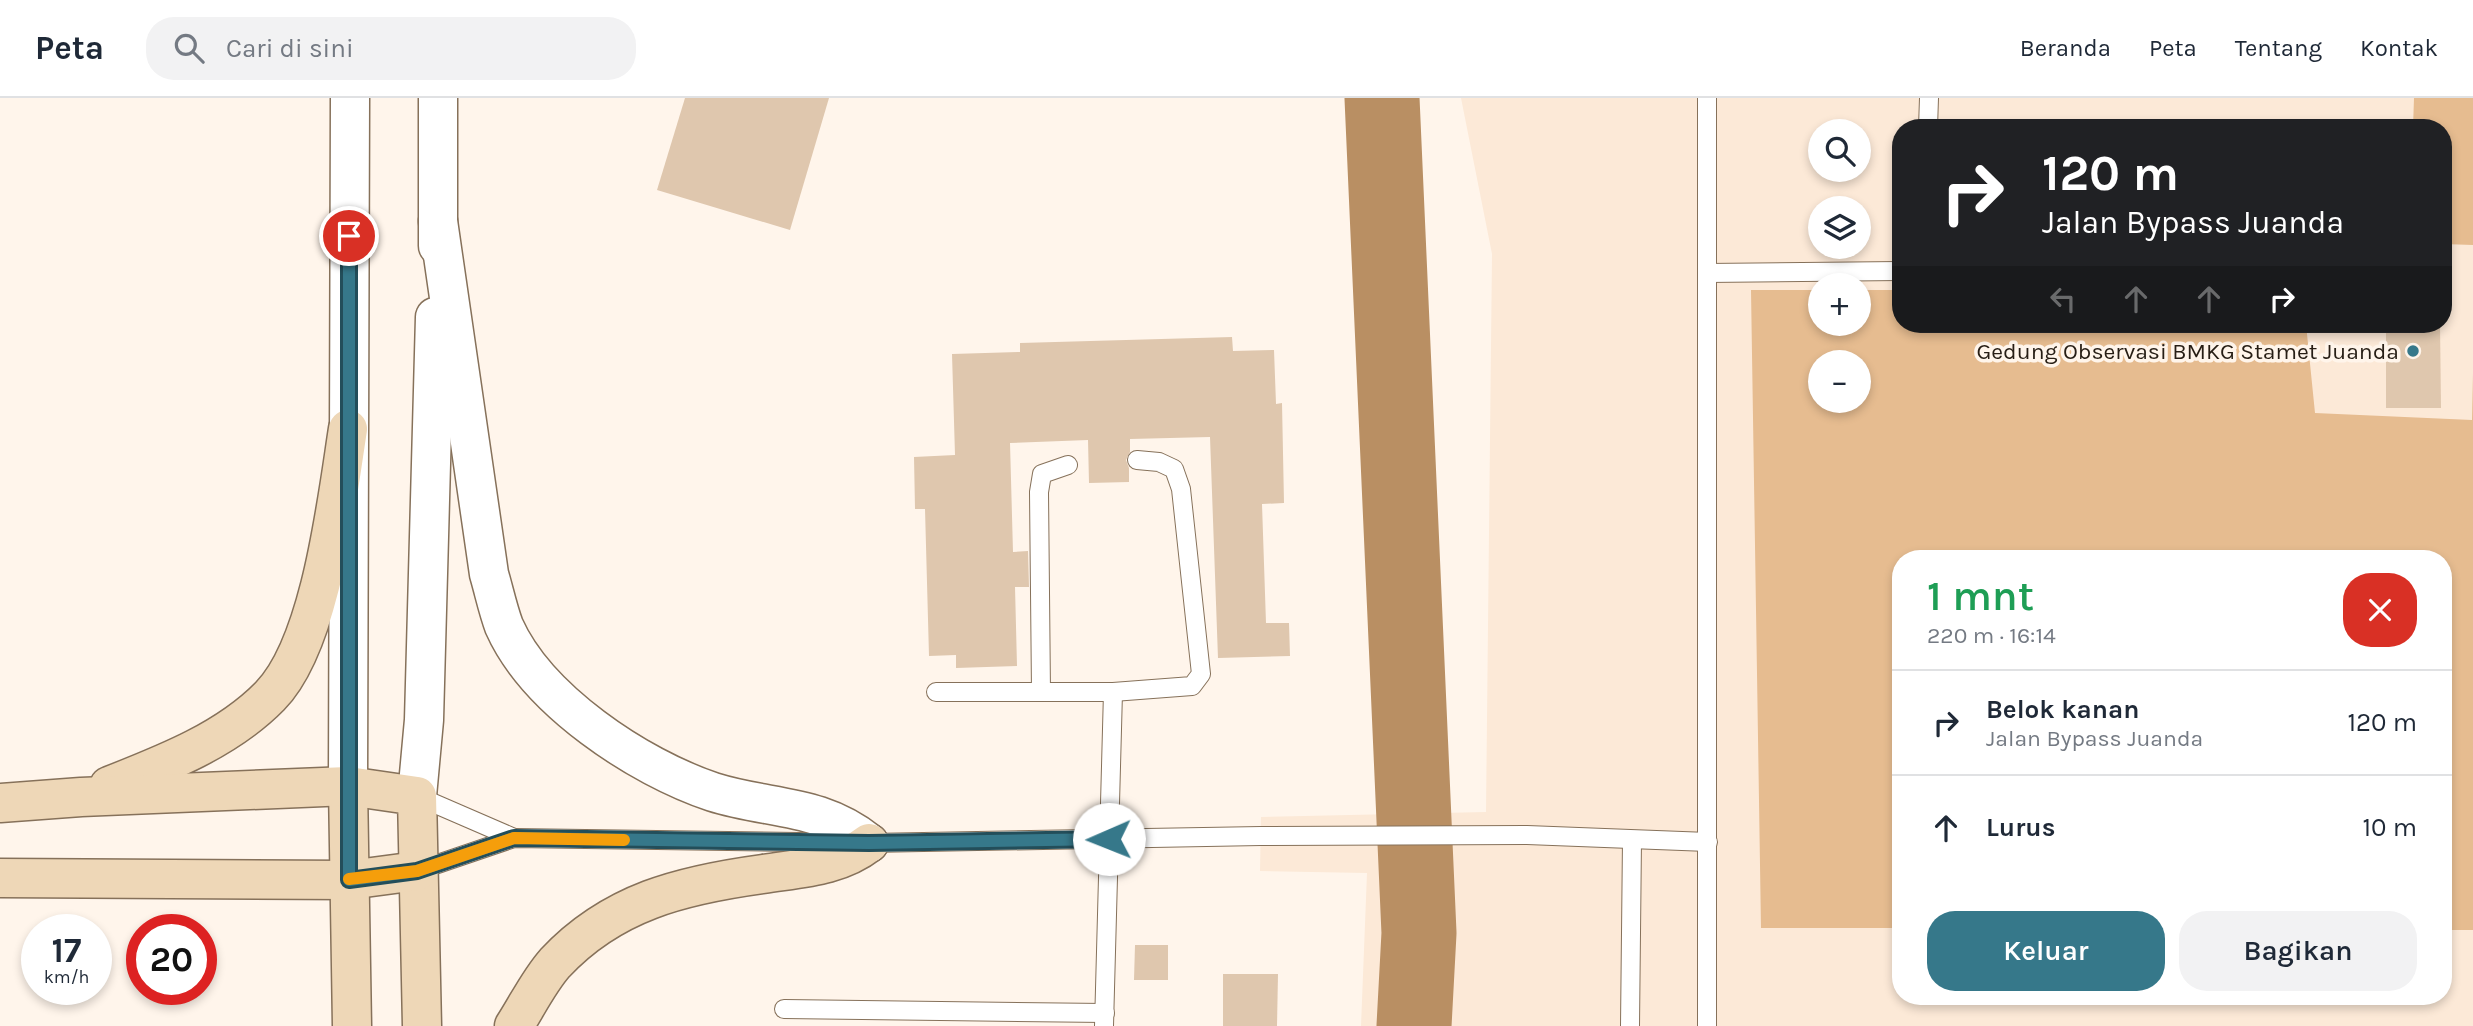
<!DOCTYPE html>
<html lang="id">
<meta charset="utf-8">
<style>
body{margin:0;font-family:Karla,sans-serif;background:#f2f2f3;color:#1f2937;height:100vh;display:flex;flex-direction:column;font-size:26px;white-space:nowrap}
*{box-sizing:border-box;margin:0}
p{font-size:23px;color:#747a83}
.icon{flex:none;width:38px;height:38px;fill:none;stroke:currentColor;stroke-width:2;stroke-linecap:round;stroke-linejoin:round}
.map{position:relative;flex:1;overflow:hidden}
.panel{position:absolute;left:1892px;top:452px;width:560px;height:455px;display:flex;flex-direction:column;background:#fff;border-radius:28px;box-shadow:0 4px 10px #0003}
.panel>*{flex:none}
.banner{position:absolute;left:1892px;top:21px;width:560px;height:214px;border-radius:28px;box-shadow:0 4px 10px #0003;background:#202124;color:#fff;overflow:hidden}
.controls{position:absolute;left:1808px;top:21px;display:grid;gap:14px}
.controls a{display:grid;place-items:center;width:63px;height:63px;border-radius:50%;background:#fff;box-shadow:0 4px 10px #0003;font-size:35px}
.speed{position:absolute;left:21px;top:816px;display:flex;gap:14px;font-size:35px;font-weight:700;text-align:center}
.speed>*{display:grid;place-content:center;width:91px;height:91px;border-radius:50%;background:#fff;box-shadow:0 4px 10px #0003;line-height:1}
.speed small{font-size:18px;font-weight:400}
.speed .limit{border:10px solid #d22;background:#fff;color:#111}
.pin{position:absolute;display:grid;place-items:center;width:60px;height:60px;color:#fff;margin:-30px;border:4px solid #fff;border-radius:50%;box-shadow:0 2px 7px #0007}
.me{position:absolute;width:77px;margin:-38px;rotate:269deg;stroke-linejoin:round;filter:drop-shadow(0 0 5px #0008)}
.turn{display:flex;align-items:center;gap:24px;height:147px;padding:0 35px;font-size:32px}
.turn .icon{width:91px;height:91px;stroke-width:2.5}
.turn b{display:block;font-size:49px;line-height:60px}
.lanes{display:flex;align-items:center;height:66px;padding:0 35px;background:#0003;justify-content:center;gap:35px;direction:ltr}
.lanes .off{opacity:.35}
.round{display:grid;place-items:center;flex:none;width:74px;height:74px;border-radius:28px;background:#f2f2f3}
.headline{display:flex;align-items:center;justify-content:space-between;height:119px;padding:0 35px}
h1{font-size:42px;font-weight:600;line-height:52px;color:#1e9e55}
.button{display:flex;gap:14px;margin-top:auto;padding:14px 35px}
.button a{flex:1;height:80px;border-radius:28px;background:#36788a;color:#fff;font-size:28px;font-weight:600;line-height:80px;text-align:center}
.button a+a{background:#f2f2f3;color:#1f2937}
ul{padding:0;list-style:none}
li{display:flex;align-items:center;gap:21px;height:105px;padding:0 35px;border-top:2px solid #e0e1e3}
li div{flex:1}
li b{display:block;font-size:26px}
li em{font-style:normal}
header{display:flex;align-items:center;gap:42px;box-sizing:border-box;height:98px;padding:0 35px;background:#fff;border-bottom:2px solid #e0e1e3}
header strong{font-size:33px}
nav{display:flex;gap:38px;margin-inline-start:auto;font-size:24px}
.search{width:490px;height:63px;background:#f2f2f3;display:flex;align-items:center;gap:18px;box-sizing:border-box;padding:0 24px;border-radius:28px;color:#747a83;font-size:26px}
.map>svg:first-child{display:block}
</style>
<header>
<strong>Peta</strong>
<div class="search"><svg class="icon" aria-label="search" viewBox="0 0 24 24"><circle cx="10" cy="10" r="6"/><path d="M15 15l6 6"/></svg>Cari di sini</div>
<nav><a>Beranda</a><a>Peta</a><a>Tentang</a><a>Kontak</a></nav>
</header>
<div class="map">
<svg width="2473" height="928" viewBox="0 0 2473 928">
<rect width="100%" height="100%" fill="#fff5eb"/>
<!-- built -->
<path fill="#fce9d7" fill-rule="evenodd" d="M 1461,0 L 2473,0 L 2473,928 L 1361,928 L 1367,775 L 1260,773 L 1261,719 L 1486,714 L 1492,156 ZM 1900,30 L 2443,30 L 2443,226 L 1900,226 ZM 1820,33 L 1858,33 L 1858,72 L 1820,72 ZM 1820,110 L 1858,110 L 1858,149 L 1820,149 ZM 1820,187 L 1858,187 L 1858,226 L 1820,226 ZM 1820,264 L 1858,264 L 1858,303 L 1820,303 ZM 1900,460 L 2443,460 L 2443,898 L 1900,898 Z"/>
<!-- green -->
<g fill="#e6bc90" fill-rule="evenodd">
<path d="M 2414,0 L 2473,0 L 2473,147 L 2443,146 L 2443,30 L 2413,30 Z"/>
<path d="M 1751,192 L 1820,192 L 1820,226 L 1858,226 L 1859,192 L 1900,192 L 1900,226 L 2306,226 L 2315,315 L 2472,322 L 2473,275 L 2473,832 L 2443,832 L 2443,460 L 1900,460 L 1900,830 L 1761,830 ZM 1820,264 L 1858,264 L 1858,303 L 1820,303 Z"/>
</g>
<g fill="none" stroke-linecap="round" stroke-linejoin="round">
<!-- river -->
<path stroke="#b98f63" stroke-width="75" d="M 1382,0 L 1419,835 L 1414,928"/>
</g>
<!-- building -->
<g fill="#dfc7ae">
<path d="M 685,0 L 829,0 L 790,132 L 657,92 Z"/>
<path d="M 2386,226 L 2440,226 L 2441,310 L 2386,310 Z"/>
<path d="M 1232,239 L 1233,253 L 1274,252 L 1276,306 L 1282,305 L 1284,405 L 1262,406 L 1266,525 L 1289,525 L 1290,558 L 1218,560 L 1210,339 L 1130,341 L 1130,354 L 1126,362 L 1129,370 L 1129,384 L 1089,385 L 1088,342 L 1010,345 L 1013,454 L 1028,453 L 1029,489 L 1015,489 L 1017,568 L 956,570 L 956,557 L 929,558 L 925,411 L 915,411 L 914,359 L 955,357 L 952,256 L 1020,254 L 1020,245 Z"/>
<path d="M 1135,847 L 1168,847 L 1168,882 L 1134,882 Z"/>
<path d="M 1223,876 L 1278,876 L 1277,928 L 1223,928 Z"/>
</g>
<g fill="none" stroke-linecap="round" stroke-linejoin="round">
<defs>
<g id="service">
<path d="M 1707,0 L 1707,928"/>
<path d="M 1928,30 L 1929,0"/>
<path d="M 1707,175 L 1900,173"/>
<path d="M 936,594 L 1113,594 L 1192,588 L 1201,576 L 1181,391 L 1174,371 L 1159,364 L 1137,362"/>
<path d="M 1041,594 L 1039,394 L 1042,376 L 1068,367"/>
<path d="M 417,698 L 514,740"/>
<path d="M 417,773 L 514,740 L 869,745 L 1261,738 L 1527,737 L 1708,744"/>
<path d="M 784,911 L 1105,915"/>
<path d="M 1104,928 L 1113,594"/>
<path d="M 1630,928 L 1632,742"/>
</g>
<g id="tertiary">
<path d="M 438,123 L 489,476 C 494,493 498,512 504,528 C 537,602 638,669 713,694 C 770,712 819,705 869,745"/>
<path d="M 438,148 L 438,0"/>
<path d="M 348,688 L 350,0"/>
<path d="M 417,698 L 424,622 L 435,219"/>
</g>
<g id="secondary">
<path d="M 109,688 C 165,666 227,642 270,598 C 321,546 337,402 348,331"/>
<path d="M 348,688 L 352,928"/>
<path d="M 0,705 L 81,699 L 348,688 L 417,698 L 422,928"/>
<path d="M 0,780 L 349,782 L 417,773"/>
<path d="M 514,928 C 527,908 539,883 555,865 C 612,804 682,787 763,776 C 801,770 838,769 869,745"/>
</g>
</defs>
<!-- service casing -->
<use href="#service" stroke="#86715a" stroke-width="20"/>
<!-- tertiary casing -->
<use href="#tertiary" stroke="#86715a" stroke-width="41"/>
<!-- secondary casing -->
<use href="#secondary" stroke="#86715a" stroke-width="41"/>
<!-- service -->
<use href="#service" stroke="#fff" stroke-width="18"/>
<!-- tertiary -->
<use href="#tertiary" stroke="#fff" stroke-width="38"/>
<!-- secondary -->
<use href="#secondary" stroke="#eed7b7" stroke-width="38"/>
</g>
<g fill="none" stroke-linecap="round" stroke-linejoin="round">
<defs>
<path id="route" d="M 349,138 L 349,782 L 417,773 L 514,740 L 869,745 L 1109,741"/>
</defs>
<!-- route casing -->
<use href="#route" stroke="#234e5a" stroke-width="18"/>
<!-- route -->
<use href="#route" stroke="#36788a" stroke-width="12"/>
<!-- slow -->
<path stroke="#f59e0b" stroke-width="12" d="M 349,781 L 417,773 L 514,740 L 624,742"/>
</g>
<!-- markers -->
<circle fill="#36788a" stroke="#fff5eb" stroke-width="2.5" cx="2413" cy="253" r="7"/>
<g text-anchor="middle" dominant-baseline="central" stroke-width="7" stroke-linejoin="round" paint-order="stroke">
<!-- poi labels -->
<g font-size="23" fill="#271e15" stroke="#fff5eb" text-anchor="end">
<text x="2399" y="253">Gedung Observasi BMKG Stamet Juanda</text>
</g>
</g>
</svg>
<div class="controls">
<a><svg class="icon" aria-label="search" viewBox="0 0 24 24"><circle cx="10" cy="10" r="6"/><path d="M15 15l6 6"/></svg></a>
<a><svg class="icon" aria-label="layers" viewBox="0 0 24 24"><path d="M12 4l9 5-9 5-9-5zM3 14l9 5 9-5"/></svg></a>
<a>+</a>
<a>−</a>
</div>
<div class="speed"><div>17<small>km/h</small></div><div class="limit">20</div></div>
<div class="pin" style="left:349px;top:138px;background:#d93025"><svg class="icon" aria-label="arrive" viewBox="0 0 24 24"><path d="M6 21V4h12l-3 4 3 4H6"/></svg></div>
<svg class="me" style="left:1109px;top:741px" viewBox="-20 -20 40 40"><circle r="19" fill="#fff"/><path d="M0-13L10 11 0 6-10 11z" fill="#36788a"/></svg>
<div class="banner">
<div class="turn"><svg class="icon" aria-label="right" viewBox="0 0 24 24"><path d="M7 20v-9h11M14 6l5 5-5 5"/></svg><div><b>120 m</b>Jalan Bypass Juanda</div></div>
<div class="lanes"><svg class="icon off" aria-label="left" viewBox="0 0 24 24"><path d="M17 20v-9H6M10 6l-5 5 5 5"/></svg><svg class="icon off" aria-label="ahead" viewBox="0 0 24 24"><path d="M12 20V5M6 11l6-6 6 6"/></svg><svg class="icon off" aria-label="ahead" viewBox="0 0 24 24"><path d="M12 20V5M6 11l6-6 6 6"/></svg><svg class="icon" aria-label="right" viewBox="0 0 24 24"><path d="M7 20v-9h11M14 6l5 5-5 5"/></svg></div>
</div>
<section class="panel">
<div class="headline"><div><h1>1 mnt</h1><p>220 m · 16:14</p></div><a class="round" style="background:#d93025;color:#fff"><svg class="icon" aria-label="close" viewBox="0 0 24 24"><path d="M6 6l12 12M18 6L6 18"/></svg></a></div>
<ul>
<li><svg class="icon" aria-label="right" viewBox="0 0 24 24"><path d="M7 20v-9h11M14 6l5 5-5 5"/></svg><div><b>Belok kanan</b><p>Jalan Bypass Juanda</p></div><em>120 m</em></li>
<li><svg class="icon" aria-label="ahead" viewBox="0 0 24 24"><path d="M12 20V5M6 11l6-6 6 6"/></svg><div><b>Lurus</b></div><em>10 m</em></li>
</ul>
<div class="button"><a>Keluar</a><a>Bagikan</a></div>
</section>
</div>
